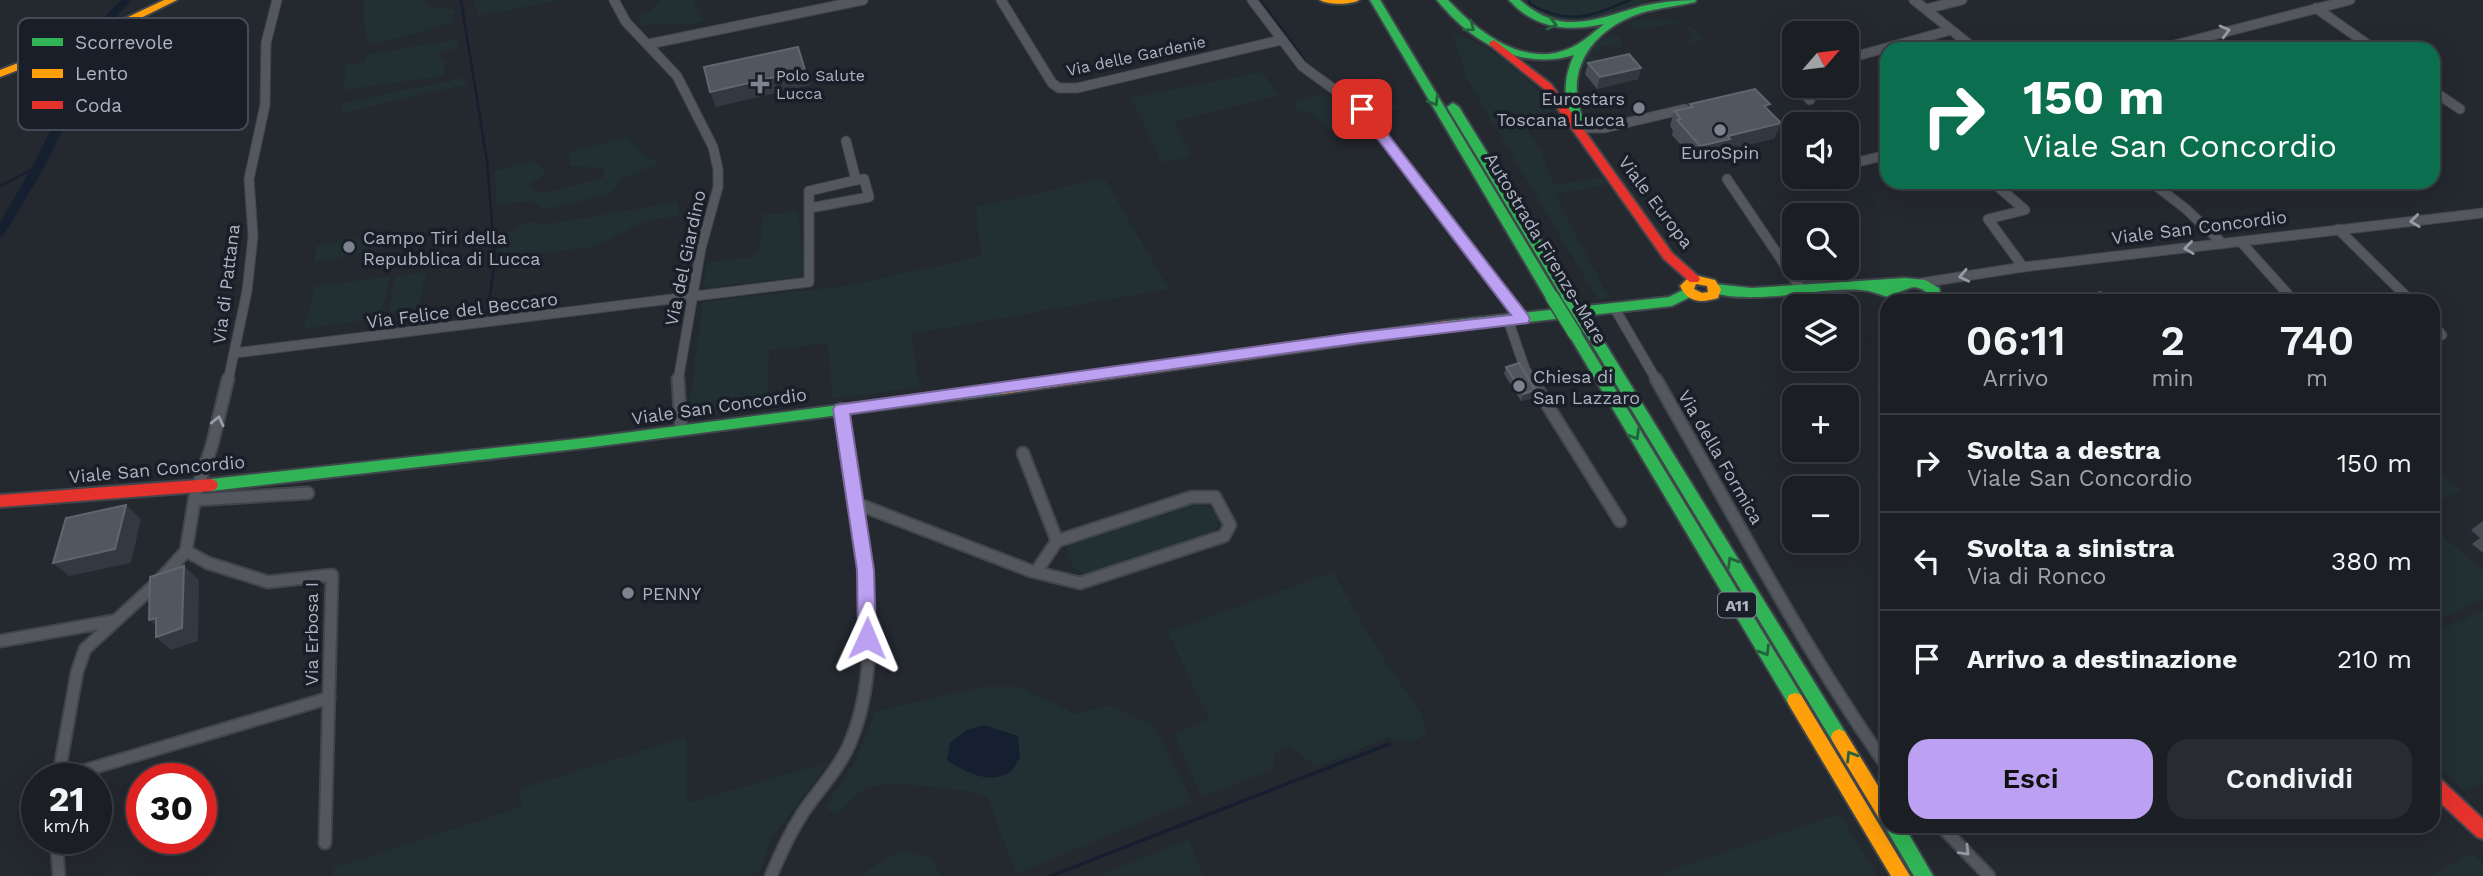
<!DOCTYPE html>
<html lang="it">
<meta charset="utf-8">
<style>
body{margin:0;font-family:"Work Sans",sans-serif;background:#282b30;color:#f1f3f6;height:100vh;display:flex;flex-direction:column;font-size:26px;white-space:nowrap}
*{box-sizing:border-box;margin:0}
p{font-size:23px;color:#a0a2a6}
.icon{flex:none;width:38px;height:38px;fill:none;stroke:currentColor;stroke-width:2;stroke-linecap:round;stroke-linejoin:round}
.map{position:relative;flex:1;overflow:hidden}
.side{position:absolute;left:1880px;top:294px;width:560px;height:539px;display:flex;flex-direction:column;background:#1b1e23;border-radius:21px;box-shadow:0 7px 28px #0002,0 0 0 2px #393c41}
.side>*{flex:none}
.top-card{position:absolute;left:1880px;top:42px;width:560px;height:147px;border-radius:21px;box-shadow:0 7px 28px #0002,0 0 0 2px #393c41;background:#0b6e4f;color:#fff;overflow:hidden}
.needle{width:46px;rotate:62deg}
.controls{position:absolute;left:1782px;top:21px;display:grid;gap:14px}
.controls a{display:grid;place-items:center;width:77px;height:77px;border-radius:14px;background:#1b1e23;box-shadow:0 7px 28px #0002,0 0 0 2px #393c41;font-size:35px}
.speed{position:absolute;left:21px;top:763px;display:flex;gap:14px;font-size:35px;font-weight:700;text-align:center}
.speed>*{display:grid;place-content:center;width:91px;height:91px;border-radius:50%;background:#1b1e23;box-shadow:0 7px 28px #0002,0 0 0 2px #393c41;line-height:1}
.speed small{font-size:18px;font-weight:400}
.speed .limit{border:10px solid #d22;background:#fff;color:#111}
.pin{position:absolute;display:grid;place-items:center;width:60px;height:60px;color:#fff;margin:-30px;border-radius:14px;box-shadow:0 4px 10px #0006}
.me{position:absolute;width:77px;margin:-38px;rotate:1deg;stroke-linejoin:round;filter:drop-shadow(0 0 5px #0008)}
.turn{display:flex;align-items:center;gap:24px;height:147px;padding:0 28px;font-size:32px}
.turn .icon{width:91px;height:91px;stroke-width:2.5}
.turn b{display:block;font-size:49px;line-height:60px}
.eta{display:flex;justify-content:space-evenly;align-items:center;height:119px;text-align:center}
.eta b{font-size:42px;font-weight:600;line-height:49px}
.button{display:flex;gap:14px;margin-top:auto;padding:14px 28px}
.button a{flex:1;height:80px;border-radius:21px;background:#bca0f2;color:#111;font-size:28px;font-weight:600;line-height:80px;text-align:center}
.button a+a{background:#282b30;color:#f1f3f6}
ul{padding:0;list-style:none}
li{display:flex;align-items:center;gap:21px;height:98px;padding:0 28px;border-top:2px solid #393c41}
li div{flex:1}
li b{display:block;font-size:26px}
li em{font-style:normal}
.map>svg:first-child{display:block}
</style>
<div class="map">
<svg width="2483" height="876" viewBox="0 0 2483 876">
<rect width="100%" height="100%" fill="#24282f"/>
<!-- green -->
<g fill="#223033">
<path d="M 363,0 L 424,0 L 430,6 L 455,10 L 451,23 L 376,44 L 366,40 Z"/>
<path d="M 473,0 L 561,0 L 479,16 Z"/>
<path d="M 660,0 L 693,0 L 704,20 L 694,24 L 642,25 L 636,15 L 651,11 Z"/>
<path d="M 1519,0 L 1650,0 L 1580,23 L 1547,20 Z"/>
<path d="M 1649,19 C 1672,19 1690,21 1703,40 L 1689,44 L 1688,40 L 1695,37 L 1684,25 L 1677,23 L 1636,30 L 1627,23 Z"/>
<path d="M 1618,34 L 1623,47 L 1616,48 L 1611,45 L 1600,47 L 1602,52 L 1592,54 L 1598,61 L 1578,68 C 1586,51 1599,38 1618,34 Z"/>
<path d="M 1453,35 C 1485,40 1539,82 1552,112 L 1523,122 L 1541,152 L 1554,185 L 1602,177 L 1607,185 L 1555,194 L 1609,298 L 1598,300 L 1468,81 Z"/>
<path d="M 456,39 L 458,47 L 437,54 L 446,63 L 443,76 L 343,90 L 346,65 L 365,62 L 366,55 Z"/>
<path d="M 1262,72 L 1279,95 L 1174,122 L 1192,156 L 1162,163 L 1131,98 Z"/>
<path d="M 464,78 L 468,84 L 340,114 L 342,103 Z"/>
<path d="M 1352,87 L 1368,96 L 1384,94 L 1401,108 L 1378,115 L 1350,90 Z"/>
<path d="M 1315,95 L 1330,96 L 1358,125 L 1332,132 L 1311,113 L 1297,109 L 1294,101 Z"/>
<path d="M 628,137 L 644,156 L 657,161 L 657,165 L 620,180 L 610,194 L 544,210 L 531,201 L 497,205 L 494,171 L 531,161 L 543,168 L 545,175 L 528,185 L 538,193 C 560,191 581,182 603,178 L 605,168 L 569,166 L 571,151 Z"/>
<path d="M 1104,178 L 1169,289 L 911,334 L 919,387 L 832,399 L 828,343 L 769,351 L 768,408 L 696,416 L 690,400 L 703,302 L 853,285 L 981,256 L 976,207 Z"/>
<path d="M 678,202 L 679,215 L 645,222 L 593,247 L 500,258 L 499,238 L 529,221 L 541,225 Z"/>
<path d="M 798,212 L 805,270 L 799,277 L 702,288 L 708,262 L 751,257 L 760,250 L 763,214 Z"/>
<path d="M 384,232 L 383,248 L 314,263 L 316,246 Z"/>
<path d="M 426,272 L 418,307 L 388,312 L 396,276 Z"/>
<path d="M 391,276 L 380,318 L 303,329 L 316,286 Z"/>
<path d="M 2432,467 L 2433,467 L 2462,491 L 2433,503 Z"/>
<path d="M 1194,503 C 1211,505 1230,518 1212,533 L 1084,574 L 1073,568 L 1068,555 L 1068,548 L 1075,543 Z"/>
<path d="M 2439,533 L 2483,570 L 2483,598 L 2433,623 L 2433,536 Z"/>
<path d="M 1333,572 L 1382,657 L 1420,712 L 1427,733 L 1410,743 L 1388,737 L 1316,767 L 1290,745 L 1275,752 L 1273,769 L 1202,797 L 1174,734 L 1209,720 L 1168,632 Z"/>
<path d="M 2483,610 L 2483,782 L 2464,791 L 2433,761 L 2433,632 Z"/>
<path d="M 981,687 L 1019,687 L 1076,714 L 1110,705 L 1154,726 L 1192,801 L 1016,874 L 987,797 C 968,788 884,780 866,788 C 856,793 845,807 837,815 L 825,807 L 857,758 L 875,712 Z"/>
<path d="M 686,737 L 687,803 L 829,762 L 772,838 L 760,871 L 749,876 L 331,876 L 335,868 L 521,807 L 520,789 Z"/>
<path d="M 1839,814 L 1878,876 L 1655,876 Z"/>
<path d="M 1189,839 L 1203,876 L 1098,876 Z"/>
<path d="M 899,851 L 932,858 L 940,876 L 859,876 Z"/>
<path d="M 2472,854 L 2483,865 L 2483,876 L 2430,876 Z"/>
</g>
<!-- water -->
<path fill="#161f2f" d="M 984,725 L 1018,736 L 1020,758 C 1017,762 1014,769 1010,772 C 991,786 963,771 947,760 L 950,743 L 966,730 Z"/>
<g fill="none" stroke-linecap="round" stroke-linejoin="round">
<!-- stream-far1 -->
<g stroke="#161f2f" stroke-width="2.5">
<path d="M 461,0 L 487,161 L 495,261 L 488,309"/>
<path d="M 1260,0 L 1304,59"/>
<path d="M 1530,0 L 1528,3 C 1568,26 1590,17 1630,0"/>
<path d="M 0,186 L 39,166"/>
</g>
<!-- stream -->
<path stroke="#161f2f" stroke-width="3.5" d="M 1051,876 L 1389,744"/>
<!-- canal -->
<path fill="#161f2f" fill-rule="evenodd" d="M 121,0 L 132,0 L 118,14 L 45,166 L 4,235 L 0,236 L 0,222 L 33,166 L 108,13 Z"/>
<defs>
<g id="street-far1">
<path d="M 614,0 L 626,22 L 677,76 L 713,147 L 718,169 L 718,187 L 701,248 L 678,381"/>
<path d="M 1001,0 L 1052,83 L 1059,88 L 1077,88 L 1281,40"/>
<path d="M 1252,0 L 1302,66 L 1361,109 L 1522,319"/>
<path d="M 1914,0 L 1975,49"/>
<path d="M 2316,8 L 2374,49"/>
<path d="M 1926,9 L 1962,0"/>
<path d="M 649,44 L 863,0"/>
<path d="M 2159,49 L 2350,0"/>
<path d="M 1846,59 L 1951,30"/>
<path d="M 1794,73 L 1788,75 L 1794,82"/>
<path d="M 1797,86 L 1810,100"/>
<path d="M 2432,90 L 2460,109"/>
<path d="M 1582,128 L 1604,128 L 1685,109"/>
<path d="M 1862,161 L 1886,155"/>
<path d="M 1727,179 L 1801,289"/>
<path d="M 2151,182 L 2186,209 L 2223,244"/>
<path d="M 1996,185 L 2025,210 L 1988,219 L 2023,267"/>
<path d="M 810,208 L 869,197 L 864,179 L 856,180"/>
<path d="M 2338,229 L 2411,301"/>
<path d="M 2241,242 L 2294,301"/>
<path d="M 1921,283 L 2023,267 L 2483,213"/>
<path d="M 1615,309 L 1657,381"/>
<path d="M 1508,320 L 1525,369 L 1532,381"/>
<path d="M 2432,324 L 2442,335 L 2432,338"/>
<path d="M 235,353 L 809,282 L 809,191 L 856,180 L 846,141"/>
<path d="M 228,381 L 247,291 L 253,236 L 249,179 L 265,105 L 266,43 L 277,0"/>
</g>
<g id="street">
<path d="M 678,379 L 681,430"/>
<path d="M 1531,379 L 1620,521"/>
<path d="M 1656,379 C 1730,508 1800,643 1886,765"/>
<path d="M 1023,453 L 1057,541"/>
<path d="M 194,500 L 308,493"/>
<path d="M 855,503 L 1031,571 L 1080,583 L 1224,536 L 1230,525 L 1215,497 L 1192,497 L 1057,541 L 1036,572"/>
<path d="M 186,551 L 208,563 L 268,582 L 332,575 L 325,843"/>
<path d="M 0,641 L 113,621"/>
<path d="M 59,778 L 329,698"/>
<path d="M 58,779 L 77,672 L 85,649 L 159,581 L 186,551 L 195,496 L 212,445 L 228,379"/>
<path d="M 1941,826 L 1989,876"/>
<path d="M 56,838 L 59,876"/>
<path d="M 771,876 C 780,854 790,833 802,814 C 818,790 839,769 850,743 C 894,639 849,515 841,409"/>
</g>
<g id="fast">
<path d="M 1370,0 L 1380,0 L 1557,294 L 1558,297 L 1557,300 L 1547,300 Z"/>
<path d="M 1437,0 L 1448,0 C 1477,31 1523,68 1568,49 C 1581,44 1593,33 1604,24 C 1568,32 1535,29 1509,0 L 1520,0 C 1562,37 1596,19 1642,6 C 1660,2 1678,0 1696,0 L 1695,2 C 1677,6 1658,8 1641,13 C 1593,29 1563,69 1583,119 L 1577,123 L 1571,119 C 1563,96 1564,77 1574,55 C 1520,71 1471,42 1437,0 Z"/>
<path d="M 1453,103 L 1459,107 L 1572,291 L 1573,294 L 1572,297 L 1562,297 L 1447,107 Z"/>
<path d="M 1905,278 L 1925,280 L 1939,288 L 1942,301 L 1930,301 L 1928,293 C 1914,284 1913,287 1899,292 L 1907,297 L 1908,301 C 1891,301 1878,291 1861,290 C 1835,288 1804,294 1778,296 C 1762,297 1720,300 1709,289 L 1715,284 L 1752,288 Z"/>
<path d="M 1689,287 L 1695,292 L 1694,295 L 1672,306 L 1447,331 L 1440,326 L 1447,321 L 1669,297 Z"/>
<path d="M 1590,325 L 1595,327 L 1845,732 L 1847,737 L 1845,742 L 1839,745 L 1833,742 L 1585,333 L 1583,330 L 1585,327 Z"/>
<path d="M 1575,329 L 1580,331 L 1801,695 L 1803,700 L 1801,705 L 1795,707 L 1789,705 L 1570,337 L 1568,334 L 1570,331 Z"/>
<path d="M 1002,384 L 1009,389 L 1002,394 L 585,448 L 211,491 L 206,489 L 204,485 L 206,481 L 211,479 L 585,438 Z"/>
<path d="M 1886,823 L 1886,826 L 1904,826 L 1933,876 L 1914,876 L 1888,832 L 1885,826 Z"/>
</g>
<g id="slow">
<path d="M 164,0 L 177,0 L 94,41 L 0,77 L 0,70 L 86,37 Z"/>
<path d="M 1320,0 L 1359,0 C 1351,5 1328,5 1320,0 Z"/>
<path d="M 1694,275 L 1715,280 L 1721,289 L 1718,298 C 1701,303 1688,303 1680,286 L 1690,276 ZM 1696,284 L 1707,286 L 1708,292 L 1702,293 L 1694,289 Z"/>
<path d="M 1447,321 L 1454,326 L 1447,331 L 1002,394 L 995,389 L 1002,384 Z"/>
<path d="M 1795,693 L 1801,695 L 1910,876 L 1891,876 L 1789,705 L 1787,700 L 1789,695 Z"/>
<path d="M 1839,729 L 1845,732 L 1886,799 L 1886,822 L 1880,820 L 1833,742 L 1831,737 L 1833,732 Z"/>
</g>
<g id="jam">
<path d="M 1494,40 L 1551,84 L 1672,253 L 1698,276 L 1700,279 L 1698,282 L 1690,282 L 1664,259 L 1543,88 L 1490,45 L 1489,43 Z"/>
<path d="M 211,479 L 216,481 L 218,485 L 216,489 L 211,491 L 0,507 L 0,495 Z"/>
<path d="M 2432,775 L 2438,777 L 2483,819 L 2483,839 L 2477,837 L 2432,795 Z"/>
</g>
</defs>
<!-- street-far1 casing -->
<use href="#street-far1" stroke="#41454c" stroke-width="11"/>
<!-- street casing -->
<use href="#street" stroke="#41454c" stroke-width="15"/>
<!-- fast casing -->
<use href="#fast" stroke="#41454c" stroke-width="4"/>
<!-- slow casing -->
<use href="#slow" stroke="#41454c" stroke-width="4"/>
<!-- jam casing -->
<use href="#jam" stroke="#41454c" stroke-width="4"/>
<!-- street-far1 -->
<use href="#street-far1" stroke="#54575d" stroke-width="9"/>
<!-- street -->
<use href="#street" stroke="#54575d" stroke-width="11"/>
<!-- fast -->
<use href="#fast" fill="#30b455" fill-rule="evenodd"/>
<!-- slow -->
<use href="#slow" fill="#ff9f0a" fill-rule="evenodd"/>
<!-- jam -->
<use href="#jam" fill="#e5322d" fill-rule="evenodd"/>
<defs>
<g id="fast-bridge">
<path d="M 1567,294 L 1590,330"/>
<path d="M 1552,297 L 1575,334"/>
</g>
</defs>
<!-- fast-bridge casing -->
<use href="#fast-bridge" stroke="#41444b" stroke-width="16" stroke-linecap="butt"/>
<!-- fast-bridge -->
<use href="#fast-bridge" stroke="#30b455" stroke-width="13"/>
</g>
<!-- wall -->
<g fill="#474b53">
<path d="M 1588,63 L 1641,68 L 1638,79 L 1597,89 L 1585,74 Z"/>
<path d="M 1690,104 L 1768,110 L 1775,138 L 1727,150 L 1725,154 L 1695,161 L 1672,135 L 1673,131 L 1670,126 L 1674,111 L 1689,108 Z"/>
<path d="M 1506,367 L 1533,398 L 1521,401 L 1504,374 Z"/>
<path d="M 2483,521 L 2483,553 L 2472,544 L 2480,538 L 2471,530 Z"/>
</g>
<!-- shaded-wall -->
<g fill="#343840">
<path d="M 1641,68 L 1638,79 L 1597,89 L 1600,77 Z"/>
<path d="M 805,70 L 810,85 L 716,107 L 710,92 Z"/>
<path d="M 1781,123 L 1775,138 L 1727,150 L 1725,154 L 1695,161 L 1700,146 L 1728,136 Z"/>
<path d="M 1535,390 L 1533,398 L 1521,401 L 1523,394 Z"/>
<path d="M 126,505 L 141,519 L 131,563 L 69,576 L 53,563 Z"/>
<path d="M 184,566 L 199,580 L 198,641 L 171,650 L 156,637 Z"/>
<path d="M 156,618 L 164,633 L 149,620 Z"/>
</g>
<!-- building -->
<g fill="#52565f" stroke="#60656e" stroke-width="2">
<path d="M 798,47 L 805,70 L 710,92 L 704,67 Z"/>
<path d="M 1629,54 L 1641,68 L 1600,77 L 1588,63 Z"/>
<path d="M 1755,89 L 1770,104 L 1764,106 L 1781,123 L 1728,136 L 1730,139 L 1700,146 L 1677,120 L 1681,119 L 1674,111 L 1693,107 L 1690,104 Z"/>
<path d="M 2101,292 L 2109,301 L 2060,301 Z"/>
<path d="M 1519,363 L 1535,390 L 1523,394 L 1506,367 Z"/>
<path d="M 126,505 L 115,549 L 53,563 L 66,518 Z"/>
<path d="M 184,566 L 182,628 L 156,637 L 156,618 L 149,620 L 150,577 Z"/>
</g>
<!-- one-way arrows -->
<defs><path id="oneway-chevron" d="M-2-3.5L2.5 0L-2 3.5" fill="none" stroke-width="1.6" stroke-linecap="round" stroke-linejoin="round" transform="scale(1.75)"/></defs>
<g stroke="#23623c">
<use href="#oneway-chevron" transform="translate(1552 24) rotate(14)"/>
<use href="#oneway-chevron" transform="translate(1470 27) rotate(37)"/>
<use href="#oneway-chevron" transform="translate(1434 101) rotate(59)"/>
<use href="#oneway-chevron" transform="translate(1635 435) rotate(59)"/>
<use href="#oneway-chevron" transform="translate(1732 562) rotate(-121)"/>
<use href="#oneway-chevron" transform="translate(1765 651) rotate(59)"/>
<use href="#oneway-chevron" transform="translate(1851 756) rotate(-121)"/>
</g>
<g stroke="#979da8">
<use href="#oneway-chevron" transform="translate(2225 31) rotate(-15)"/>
<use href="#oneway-chevron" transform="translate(2415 221) rotate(173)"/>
<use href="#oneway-chevron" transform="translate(2189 248) rotate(173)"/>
<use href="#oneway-chevron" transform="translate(1964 276) rotate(168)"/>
<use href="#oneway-chevron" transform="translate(218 421) rotate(-77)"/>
<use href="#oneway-chevron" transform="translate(1965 851) rotate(46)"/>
</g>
<!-- route -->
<path fill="#bca0f2" stroke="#7a689d" stroke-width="2" d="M 1362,105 L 1366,106 L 1528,315 L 1530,319 L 1528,323 L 1360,343 L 850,414 L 874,570 L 876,638 L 873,644 L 867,646 L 861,644 L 858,638 L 857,570 L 833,409 L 836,405 L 1360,332 L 1511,315 L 1357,112 L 1355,109 Z"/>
<!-- markers -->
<g fill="#7d838e" stroke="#191e28" stroke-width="2.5">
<path d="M756.5 73.5h7v7h7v7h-7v7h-7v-7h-7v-7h7z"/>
<circle cx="1639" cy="108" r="7"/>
<circle cx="1720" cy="130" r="7"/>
<circle cx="349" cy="247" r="7"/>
<circle cx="1519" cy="386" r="7"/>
<circle cx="628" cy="593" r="7"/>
</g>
<g text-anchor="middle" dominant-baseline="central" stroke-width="7" stroke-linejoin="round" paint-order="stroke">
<!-- far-street labels -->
<g font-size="16" fill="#adb4c1" stroke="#191e28">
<text transform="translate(1136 56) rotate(-12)">Via delle Gardenie</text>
</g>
<!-- far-poi labels -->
<g font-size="16" fill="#adb4c1" stroke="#191e28" text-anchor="start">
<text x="776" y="75">Polo Salute<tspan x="776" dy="18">Lucca</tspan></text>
</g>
<!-- shield labels -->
<rect fill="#191e28" stroke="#818793" stroke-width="2" x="1718" y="592.5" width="38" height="25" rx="5"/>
<g font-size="16" font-weight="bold" fill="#adb4c1">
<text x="1737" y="605">A11</text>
</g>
<!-- poi labels -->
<g font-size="18" fill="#adb4c1" stroke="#191e28" text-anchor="start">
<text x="1625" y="98" text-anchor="end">Eurostars<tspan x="1625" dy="21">Toscana Lucca</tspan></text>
<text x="1720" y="152" text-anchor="middle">EuroSpin</text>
<text x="363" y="237">Campo Tiri della<tspan x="363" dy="21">Repubblica di Lucca</tspan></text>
<text x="1533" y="376">Chiesa di<tspan x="1533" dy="21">San Lazzaro</tspan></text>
<text x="642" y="593">PENNY</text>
</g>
<!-- street labels -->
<g font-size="18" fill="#adb4c1" stroke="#191e28">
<text transform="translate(1656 202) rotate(53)">Viale Europa</text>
<text transform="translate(2199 227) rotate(-7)">Viale San Concordio</text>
<text transform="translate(1546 248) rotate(59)">Autostrada Firenze-Mare</text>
<text transform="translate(685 258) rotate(-78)">Via del Giardino</text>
<text transform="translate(226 284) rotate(-83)">Via di Pattana</text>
<text transform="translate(462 310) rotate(-7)">Via Felice del Beccaro</text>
<text transform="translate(719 406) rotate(-8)">Viale San Concordio</text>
<text transform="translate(1721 457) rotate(60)">Via della Formica</text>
<text transform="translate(157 469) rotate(-5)">Viale San Concordio</text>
<text transform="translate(311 634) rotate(-90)">Via Erbosa I</text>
</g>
</g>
<!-- legend -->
<rect x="18" y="18" width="230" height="112" rx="10" fill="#191e28" stroke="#454b56" stroke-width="2"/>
<rect x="32" y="38" width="31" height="8" fill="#30b455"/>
<rect x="32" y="69" width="31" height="9" fill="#ff9f0a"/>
<rect x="32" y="101" width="31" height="8" fill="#e5322d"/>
<g font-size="19" fill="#adb4c1">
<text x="75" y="49">Scorrevole</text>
<text x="75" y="80">Lento</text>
<text x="75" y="112">Coda</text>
</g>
</svg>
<div class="controls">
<a><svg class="needle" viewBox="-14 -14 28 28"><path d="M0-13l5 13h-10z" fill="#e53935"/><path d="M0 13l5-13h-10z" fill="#a0a2a6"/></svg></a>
<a><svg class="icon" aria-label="sound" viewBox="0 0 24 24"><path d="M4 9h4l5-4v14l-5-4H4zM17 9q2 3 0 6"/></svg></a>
<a><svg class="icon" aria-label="search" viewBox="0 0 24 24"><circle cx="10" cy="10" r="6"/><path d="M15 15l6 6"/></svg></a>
<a><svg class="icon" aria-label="layers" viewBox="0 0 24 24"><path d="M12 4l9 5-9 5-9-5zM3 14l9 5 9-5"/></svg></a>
<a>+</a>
<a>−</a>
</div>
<div class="speed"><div>21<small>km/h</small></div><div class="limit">30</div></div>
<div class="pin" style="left:1362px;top:109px;background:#d93025"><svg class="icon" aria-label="arrive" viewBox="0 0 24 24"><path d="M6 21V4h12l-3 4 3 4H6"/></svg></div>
<svg class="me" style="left:867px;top:638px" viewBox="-20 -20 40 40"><path d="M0-17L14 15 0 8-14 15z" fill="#bca0f2" stroke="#fff" stroke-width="4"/></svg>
<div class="top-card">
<div class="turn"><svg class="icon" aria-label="right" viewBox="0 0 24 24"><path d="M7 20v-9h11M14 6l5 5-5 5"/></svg><div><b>150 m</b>Viale San Concordio</div></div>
</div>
<section class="side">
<div class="eta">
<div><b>06:11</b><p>Arrivo</p></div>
<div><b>2</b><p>min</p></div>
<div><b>740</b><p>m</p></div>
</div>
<ul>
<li><svg class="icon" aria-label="right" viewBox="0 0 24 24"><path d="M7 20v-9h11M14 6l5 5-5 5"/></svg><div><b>Svolta a destra</b><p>Viale San Concordio</p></div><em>150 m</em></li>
<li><svg class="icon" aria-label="left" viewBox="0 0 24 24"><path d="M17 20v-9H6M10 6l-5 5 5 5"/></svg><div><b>Svolta a sinistra</b><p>Via di Ronco</p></div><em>380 m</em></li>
<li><svg class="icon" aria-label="arrive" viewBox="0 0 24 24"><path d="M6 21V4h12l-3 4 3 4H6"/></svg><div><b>Arrivo a destinazione</b></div><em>210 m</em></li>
</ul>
<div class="button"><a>Esci</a><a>Condividi</a></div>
</section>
</div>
